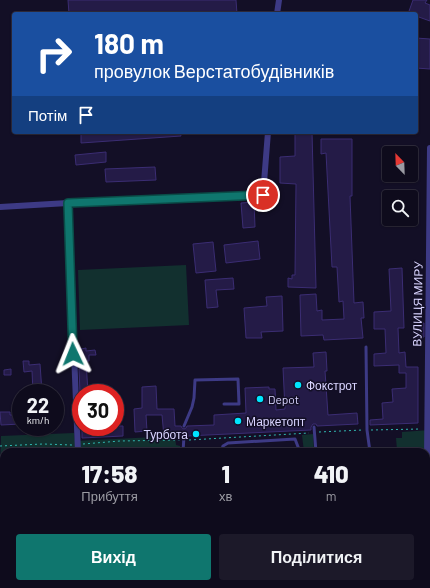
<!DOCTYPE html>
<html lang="uk">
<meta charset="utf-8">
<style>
body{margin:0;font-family:Barlow,sans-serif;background:#1c1929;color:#f1f3f6;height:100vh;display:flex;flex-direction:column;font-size:15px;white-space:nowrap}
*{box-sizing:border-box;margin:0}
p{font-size:13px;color:#9b9ba3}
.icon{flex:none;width:22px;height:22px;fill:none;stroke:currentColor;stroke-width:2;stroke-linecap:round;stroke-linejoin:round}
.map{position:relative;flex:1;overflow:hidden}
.drawer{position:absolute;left:0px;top:448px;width:430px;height:140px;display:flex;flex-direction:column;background:#0e0b1c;border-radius:12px 12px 0 0;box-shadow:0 1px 3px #0004,0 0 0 1px #2e2b3b}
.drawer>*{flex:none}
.guide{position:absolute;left:12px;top:12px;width:406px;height:122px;border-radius:4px;box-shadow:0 1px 3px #0004,0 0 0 1px #2e2b3b;background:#1a4fa0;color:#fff;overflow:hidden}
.needle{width:26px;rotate:337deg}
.controls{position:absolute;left:382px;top:146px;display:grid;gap:8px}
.controls a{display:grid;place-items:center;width:36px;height:36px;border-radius:4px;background:#0e0b1c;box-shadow:0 1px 3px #0004,0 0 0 1px #2e2b3b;font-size:20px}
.speed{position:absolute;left:12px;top:384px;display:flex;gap:8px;font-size:20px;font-weight:700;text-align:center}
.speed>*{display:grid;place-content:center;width:52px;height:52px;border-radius:50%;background:#0e0b1c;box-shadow:0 1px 3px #0004,0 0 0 1px #2e2b3b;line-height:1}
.speed small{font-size:10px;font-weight:400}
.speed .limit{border:6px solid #d22;background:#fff;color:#111}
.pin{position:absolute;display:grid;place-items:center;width:34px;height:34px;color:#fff;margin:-17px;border:2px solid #fff;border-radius:50%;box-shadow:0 1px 4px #0007}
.me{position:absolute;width:44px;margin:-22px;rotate:358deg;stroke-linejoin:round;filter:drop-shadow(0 0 3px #0008)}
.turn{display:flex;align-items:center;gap:14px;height:84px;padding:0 16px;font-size:18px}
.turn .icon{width:52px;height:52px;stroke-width:2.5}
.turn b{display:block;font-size:28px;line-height:34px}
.then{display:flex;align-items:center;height:38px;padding:0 16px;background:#0003;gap:8px;font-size:15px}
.eta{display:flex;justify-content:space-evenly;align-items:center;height:68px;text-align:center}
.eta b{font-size:24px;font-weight:800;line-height:28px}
.cta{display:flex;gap:8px;margin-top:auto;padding:8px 16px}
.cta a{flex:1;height:46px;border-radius:4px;background:#0f766e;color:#fff;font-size:16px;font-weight:800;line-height:46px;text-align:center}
.cta a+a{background:#1c1929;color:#f1f3f6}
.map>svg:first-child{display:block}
</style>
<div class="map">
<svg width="430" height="588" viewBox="0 0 430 588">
<rect width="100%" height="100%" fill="#130f26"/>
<!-- green -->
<g fill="#12302f">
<path d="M 186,265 L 189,325 L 80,330 L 78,270 Z"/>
<path d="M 430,430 L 426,452 L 393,452 L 392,451 L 397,450 L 396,438 L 402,438 L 402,432 Z"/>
<path d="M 74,433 L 75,441 L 175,436 L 176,445 L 180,446 L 181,451 L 180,452 L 4,452 L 4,474 L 0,474 L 1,436 Z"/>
<path d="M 313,434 L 314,452 L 304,452 L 302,435 Z"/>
<rect x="426" y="467" width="4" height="24"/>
<path d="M 0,486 L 4,486 L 4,501 L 0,502 Z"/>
</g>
<!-- building -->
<g fill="#241b47" stroke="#3b2d73">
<path d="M 68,0 L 236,0 L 237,14 L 69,14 Z"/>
<path d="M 413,0 L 427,0 L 425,3 L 430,5 L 430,21 L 416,16 L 416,14 L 408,14 Z"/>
<path d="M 416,38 L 430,39 L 430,69 L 416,68 Z"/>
<path d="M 81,132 L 180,132 L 181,136 L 81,143 Z"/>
<path d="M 295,132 L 312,132 L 316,288 L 288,287 L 288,278 L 292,279 L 292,275 L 295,275 L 296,184 L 280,183 L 280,157 L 295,156 Z"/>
<path d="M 321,139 L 352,139 L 352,196 L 350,196 L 354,303 L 363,302 L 364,318 L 361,318 L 363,338 L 324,340 L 323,335 L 301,336 L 300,295 L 316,294 L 317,311 L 322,310 L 322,320 L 344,319 L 343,301 L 339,302 L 337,267 L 332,267 L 326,153 L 321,154 Z"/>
<path d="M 106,152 L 106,162 L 76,165 L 75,155 Z"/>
<path d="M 155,167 L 156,180 L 106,182 L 105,169 Z"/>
<path d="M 254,202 L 255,227 L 243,228 L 241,203 Z"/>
<path d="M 258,241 L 260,259 L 226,263 L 224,245 Z"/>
<path d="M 213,242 L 216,271 L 196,273 L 193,244 Z"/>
<path d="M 402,268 L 404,328 L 398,328 L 399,353 L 405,352 L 406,367 L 418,367 L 418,423 L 370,425 L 370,420 L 383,419 L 382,403 L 393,402 L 392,389 L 406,388 L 406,373 L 399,373 L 399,365 L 374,366 L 374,354 L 386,353 L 385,329 L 374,329 L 374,312 L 391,311 L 389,269 Z"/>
<path d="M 233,278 L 234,289 L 216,290 L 218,307 L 207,308 L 205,280 Z"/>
<path d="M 282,296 L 283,331 L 261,332 L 262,338 L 246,338 L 244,308 L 267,306 L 266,297 Z"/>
<path d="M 418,322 L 424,323 L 424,337 L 417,337 Z"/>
<path d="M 86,348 L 86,351 L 95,350 L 96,355 L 89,355 L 89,361 L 86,361 L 88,393 L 80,393 L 79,369 L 82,369 L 81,349 Z"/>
<path d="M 326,352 L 327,371 L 325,371 L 328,415 L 357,413 L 358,424 L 317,426 L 316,424 L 313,424 L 311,427 L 311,430 L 187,436 L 186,434 L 184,433 L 182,434 L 181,436 L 164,437 L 162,415 L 146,415 L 147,431 L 135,432 L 134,409 L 142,408 L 142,387 L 156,386 L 157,409 L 174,409 L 175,426 L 181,426 L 182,428 L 184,429 L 186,428 L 187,426 L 214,425 L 214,415 L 246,413 L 245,388 L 269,387 L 269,389 L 275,389 L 276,410 L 285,409 L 283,368 L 314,367 L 313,353 Z"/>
<path d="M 23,361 L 29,361 L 29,365 L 40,364 L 42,392 L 33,392 L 32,371 L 24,372 Z"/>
<path d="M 11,369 L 11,375 L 4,375 L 4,370 Z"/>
<path d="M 0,412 L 10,412 L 10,415 L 21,415 L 21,424 L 1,425 Z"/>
<path d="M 115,426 L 123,426 L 123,436 L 82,438 L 82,427 Z"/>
</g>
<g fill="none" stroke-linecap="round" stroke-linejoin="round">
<!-- path -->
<g stroke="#2fb8b0" stroke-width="1" stroke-dasharray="2 3" stroke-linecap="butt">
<path d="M 371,430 L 421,429"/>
<path d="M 319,432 L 363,430"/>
<path d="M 189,440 L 309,433"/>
<path d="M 83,444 L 120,441 L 180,440"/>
<path d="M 0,446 L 43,444 L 72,445"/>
<path d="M 375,452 L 422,449"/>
<path d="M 0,466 L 4,466"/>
<path d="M 426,486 L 430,486"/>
<path d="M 128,584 L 128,588"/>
</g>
<!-- service -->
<g stroke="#3d3a85" stroke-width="3">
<path d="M 366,347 L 367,430 L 370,452"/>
<path d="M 184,426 L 192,407 L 194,398 L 195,380 L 238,379 L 239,404 L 224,404"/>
<path d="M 314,427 L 316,452"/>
<path d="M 183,452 L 184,436"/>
<path d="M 221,452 L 223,446 L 228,443 L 295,439 L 300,452"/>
<path d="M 0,507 L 4,507"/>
<path d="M 426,512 L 430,512"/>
</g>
<!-- minor -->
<g stroke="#3d3a85" stroke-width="6">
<path d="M 277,14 L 279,0"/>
<path d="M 68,203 L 78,452"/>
<path d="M 0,207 L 68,203 L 263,195 L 268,132"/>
<path d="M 427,460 L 430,148"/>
<path d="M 230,584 L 231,588"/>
<path d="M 424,588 L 430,587"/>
</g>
<!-- secondary -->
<g stroke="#6f6bff" stroke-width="9">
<path d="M 426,460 L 430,460"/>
<path d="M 0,480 L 4,480"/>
</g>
</g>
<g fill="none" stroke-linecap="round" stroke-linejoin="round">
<defs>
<path id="route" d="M 73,354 L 68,203 L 263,195"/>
</defs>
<!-- route casing -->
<use href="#route" stroke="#0a4d48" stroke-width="10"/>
<!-- route -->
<use href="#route" stroke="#0f766e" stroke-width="7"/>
</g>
<!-- markers -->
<g fill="#00e5ff" stroke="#130f26" stroke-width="1.5">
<circle cx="298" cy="385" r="4"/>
<circle cx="260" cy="399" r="4"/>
<circle cx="238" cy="421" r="4"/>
<circle cx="196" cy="434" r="4"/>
</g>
<g text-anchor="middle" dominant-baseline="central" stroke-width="3" stroke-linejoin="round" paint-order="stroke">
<!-- street labels -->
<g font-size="12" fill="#d9d4ff" stroke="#130f26">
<text transform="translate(417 304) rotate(-89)">ВУЛИЦЯ МИРУ</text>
</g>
<!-- poi labels -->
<g font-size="12" fill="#d9d4ff" stroke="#130f26" text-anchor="start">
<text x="306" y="385">Фокстрот</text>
<text x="268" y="399">Depot</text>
<text x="246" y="421">Маркетопт</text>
<text x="188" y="434" text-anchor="end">Турбота</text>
</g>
</g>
</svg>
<div class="controls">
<a><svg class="needle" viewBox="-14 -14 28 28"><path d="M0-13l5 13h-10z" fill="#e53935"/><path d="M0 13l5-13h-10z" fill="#9b9ba3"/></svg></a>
<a><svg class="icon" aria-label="search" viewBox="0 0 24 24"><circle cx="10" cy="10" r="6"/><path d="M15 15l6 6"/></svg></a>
</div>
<div class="speed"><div>22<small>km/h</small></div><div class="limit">30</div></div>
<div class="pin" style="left:263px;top:195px;background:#d93025"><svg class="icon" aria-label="arrive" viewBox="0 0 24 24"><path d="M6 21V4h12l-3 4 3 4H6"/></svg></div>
<svg class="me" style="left:73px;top:354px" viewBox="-20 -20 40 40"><path d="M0-17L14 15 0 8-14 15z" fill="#0f766e" stroke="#fff" stroke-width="4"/></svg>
<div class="guide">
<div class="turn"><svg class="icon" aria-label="right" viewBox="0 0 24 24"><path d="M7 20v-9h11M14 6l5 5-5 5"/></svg><div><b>180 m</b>провулок Верстатобудівників</div></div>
<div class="then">Потім<svg class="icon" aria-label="arrive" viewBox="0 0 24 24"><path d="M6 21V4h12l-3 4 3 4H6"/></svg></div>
</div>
<section class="drawer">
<div class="eta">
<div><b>17:58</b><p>Прибуття</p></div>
<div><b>1</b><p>хв</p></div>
<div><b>410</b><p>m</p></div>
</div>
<div class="cta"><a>Вихід</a><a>Поділитися</a></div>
</section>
</div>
